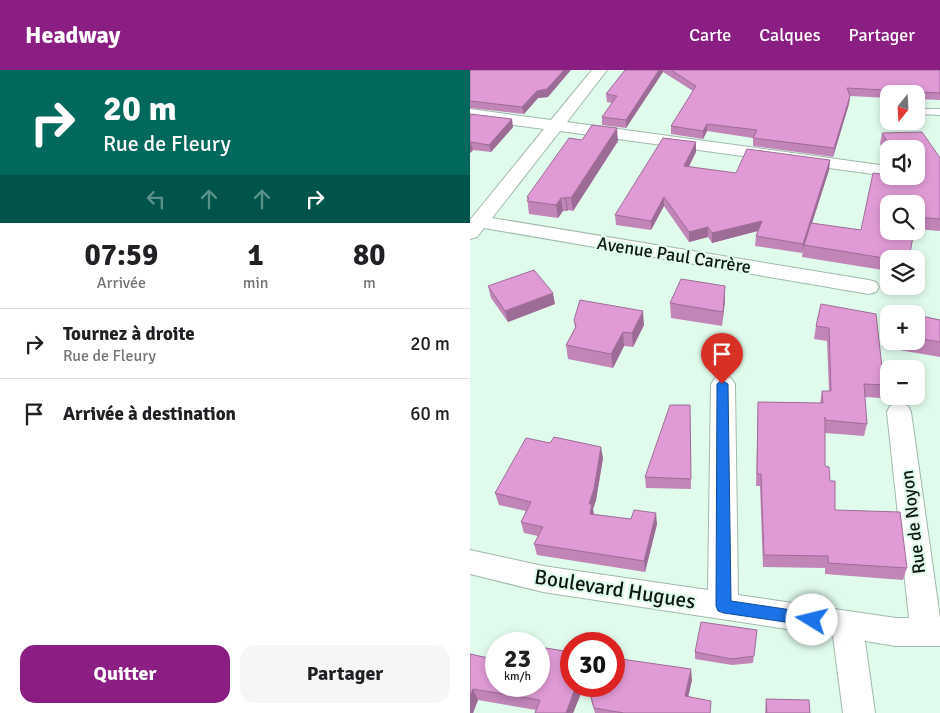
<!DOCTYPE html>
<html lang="fr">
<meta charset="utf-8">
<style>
body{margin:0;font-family:Signika,sans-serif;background:#f6f6f6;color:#202124;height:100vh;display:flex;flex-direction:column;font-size:19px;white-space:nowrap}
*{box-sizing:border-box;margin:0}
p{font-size:16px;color:#757577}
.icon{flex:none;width:28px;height:28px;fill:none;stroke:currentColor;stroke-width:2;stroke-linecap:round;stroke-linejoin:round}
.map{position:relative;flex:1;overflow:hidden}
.details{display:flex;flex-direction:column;background:#fff;width:470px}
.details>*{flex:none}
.banner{background:#00695c;color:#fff;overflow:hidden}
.needle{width:32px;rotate:198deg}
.tools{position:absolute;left:410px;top:15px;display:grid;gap:10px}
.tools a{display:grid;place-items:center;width:45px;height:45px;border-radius:10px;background:#fff;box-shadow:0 2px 8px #0003;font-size:25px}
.speed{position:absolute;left:15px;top:562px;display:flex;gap:10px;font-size:25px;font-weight:700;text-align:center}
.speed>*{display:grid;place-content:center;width:65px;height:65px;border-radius:50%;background:#fff;box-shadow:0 2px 8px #0003;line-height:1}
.speed small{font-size:12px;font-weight:400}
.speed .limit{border:8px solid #d22;background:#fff;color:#111}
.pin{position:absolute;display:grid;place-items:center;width:42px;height:42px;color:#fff;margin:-51px -21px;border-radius:50% 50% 50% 0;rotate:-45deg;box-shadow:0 0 5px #0007}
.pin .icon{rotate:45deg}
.me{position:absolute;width:55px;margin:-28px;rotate:279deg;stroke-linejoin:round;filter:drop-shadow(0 0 4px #0008)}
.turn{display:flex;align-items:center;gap:18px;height:105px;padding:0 20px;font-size:22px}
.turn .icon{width:65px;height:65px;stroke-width:2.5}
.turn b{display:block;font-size:35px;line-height:42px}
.lanes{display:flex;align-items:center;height:48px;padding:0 20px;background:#0003;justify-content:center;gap:25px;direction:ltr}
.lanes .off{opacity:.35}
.eta{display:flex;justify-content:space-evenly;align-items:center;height:85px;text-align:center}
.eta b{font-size:30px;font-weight:700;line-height:35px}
.cta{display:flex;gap:10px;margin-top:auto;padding:10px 20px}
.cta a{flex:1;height:58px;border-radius:15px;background:#8b1e82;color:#fff;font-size:20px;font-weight:700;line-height:58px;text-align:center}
.cta a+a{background:#f6f6f6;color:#202124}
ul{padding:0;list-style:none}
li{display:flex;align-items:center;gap:15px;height:70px;padding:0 20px;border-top:1px solid #e0e0e0}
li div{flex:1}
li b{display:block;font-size:19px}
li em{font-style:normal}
header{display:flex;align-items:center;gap:30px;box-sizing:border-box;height:70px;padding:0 25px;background:#8b1e82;color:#fff}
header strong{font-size:24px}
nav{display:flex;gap:28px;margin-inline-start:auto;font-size:18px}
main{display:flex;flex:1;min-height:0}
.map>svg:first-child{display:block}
</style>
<header>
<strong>Headway</strong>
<nav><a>Carte</a><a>Calques</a><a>Partager</a></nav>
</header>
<main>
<section class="details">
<div class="banner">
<div class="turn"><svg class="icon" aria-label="right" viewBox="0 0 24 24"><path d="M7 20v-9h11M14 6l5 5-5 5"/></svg><div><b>20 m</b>Rue de Fleury</div></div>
<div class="lanes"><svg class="icon off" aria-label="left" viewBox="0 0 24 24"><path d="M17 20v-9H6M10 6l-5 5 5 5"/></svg><svg class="icon off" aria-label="ahead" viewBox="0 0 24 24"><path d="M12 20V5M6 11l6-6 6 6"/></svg><svg class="icon off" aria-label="ahead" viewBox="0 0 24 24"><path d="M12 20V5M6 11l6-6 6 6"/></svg><svg class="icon" aria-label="right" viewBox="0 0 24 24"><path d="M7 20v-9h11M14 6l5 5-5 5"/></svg></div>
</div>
<div class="eta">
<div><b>07:59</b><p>Arrivée</p></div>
<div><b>1</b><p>min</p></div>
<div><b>80</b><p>m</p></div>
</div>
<ul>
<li><svg class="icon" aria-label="right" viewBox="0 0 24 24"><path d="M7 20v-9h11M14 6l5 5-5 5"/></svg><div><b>Tournez à droite</b><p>Rue de Fleury</p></div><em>20 m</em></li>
<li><svg class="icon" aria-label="arrive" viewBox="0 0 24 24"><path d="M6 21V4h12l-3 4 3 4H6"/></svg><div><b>Arrivée à destination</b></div><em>60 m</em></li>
</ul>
<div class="cta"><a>Quitter</a><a>Partager</a></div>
</section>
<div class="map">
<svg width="470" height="643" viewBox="0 0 470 643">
<rect width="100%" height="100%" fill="#e0fbec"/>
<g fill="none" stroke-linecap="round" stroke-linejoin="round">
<defs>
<path id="lane" d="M 446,39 L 470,39 L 470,45 L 449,44 L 446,43 Z"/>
<g id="street">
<path d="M 122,0 L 137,0 L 97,52 L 410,95 L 416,96 L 419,100 L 416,104 L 410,105 L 90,61 L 22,148 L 399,210 L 406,212 L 409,217 L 406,222 L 399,224 L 14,158 L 7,167 L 0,169 L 0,150 L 74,59 L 0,49 L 0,39 L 81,50 Z"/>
<path d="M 253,306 L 261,308 L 265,314 L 268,525 L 426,548 L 439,548 L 417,342 L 420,336 L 429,333 L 438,336 L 441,342 L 470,548 L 470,576 L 426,576 L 395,571 L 405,643 L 373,643 L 363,566 L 73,522 L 0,504 L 0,480 L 73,496 L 238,520 L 241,314 L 245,308 Z"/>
</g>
</defs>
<!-- lane casing -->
<use href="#lane" stroke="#a0b9ab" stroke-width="2"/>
<!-- street casing -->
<use href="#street" stroke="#a0b9ab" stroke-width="2"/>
<!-- lane -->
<use href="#lane" fill="#fff" fill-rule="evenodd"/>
<!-- street -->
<use href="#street" fill="#fff" fill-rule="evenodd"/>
</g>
<!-- wall -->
<g fill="#c185b8">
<path d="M 0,0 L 78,27 L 68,28 L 54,44 L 0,38 Z"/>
<path d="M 155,0 L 470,0 L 470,30 L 446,29 L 446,24 L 419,24 L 419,28 L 380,26 L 379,34 L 363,87 L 283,76 L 283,68 L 237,61 L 233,69 L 201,64 L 201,56 L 223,21 L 193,2 L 156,58 L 132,55 L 132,47 L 142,33 L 137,32 L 136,24 Z"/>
<path d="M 0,44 L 43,57 L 21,82 L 3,80 L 0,83 Z"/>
<path d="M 412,63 L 470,88 L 470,161 L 446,159 L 446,134 L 419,189 L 419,201 L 332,187 L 333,179 L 332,183 L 285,176 L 286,166 L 288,161 L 242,173 L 238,167 L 219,172 L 194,136 L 181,160 L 146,155 L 145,145 L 226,82 L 219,97 L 266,103 L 360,90 L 359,100 L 342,153 L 391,160 L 430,106 L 446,106 L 446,79 L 419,79 L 419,88 L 410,74 Z"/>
<path d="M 112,70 L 148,71 L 103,141 L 98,140 L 97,141 L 93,141 L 88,148 L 59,144 L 57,127 Z"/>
<path d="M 18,216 L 85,234 L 38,252 L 21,228 Z"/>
<path d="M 255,216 L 255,230 L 252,256 L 201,248 L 200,233 Z"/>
<path d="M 351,234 L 414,315 L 411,328 L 395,327 L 397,354 L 394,366 L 355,363 L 355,396 L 360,411 L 365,440 L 437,498 L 433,510 L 355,504 L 355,498 L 293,497 L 290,416 L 286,416 L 288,332 L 350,333 L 352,321 L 359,321 L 357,271 L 344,269 L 346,256 Z"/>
<path d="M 418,242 L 438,244 L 419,244 L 419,271 L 446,271 L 446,245 L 470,250 L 470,287 L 412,277 Z"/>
<path d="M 104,250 L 174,255 L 163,277 L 154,276 L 143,298 L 98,289 L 96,275 L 105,258 Z"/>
<path d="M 220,335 L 221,419 L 176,418 L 175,407 Z"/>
<path d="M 133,388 L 126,430 L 123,439 L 124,444 L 187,454 L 175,502 L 67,485 L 64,474 L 68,466 L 54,463 L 51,452 L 56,441 L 29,435 L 25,423 Z"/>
<path d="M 287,560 L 283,593 L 262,595 L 225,589 L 225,582 Z"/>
<path d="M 0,584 L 23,589 L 101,616 L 114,616 L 103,643 L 65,643 L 66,640 L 8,630 L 3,643 L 0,643 Z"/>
<path d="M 222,610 L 218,626 L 241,643 L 125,643 L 117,616 L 144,616 Z"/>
<path d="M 296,629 L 340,643 L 295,643 Z"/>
</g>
<!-- shaded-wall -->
<g fill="#9d6c96">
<path d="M 94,0 L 101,0 L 78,27 L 68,28 L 54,44 L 52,37 L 67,21 Z"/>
<path d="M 189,0 L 193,0 L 193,2 L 156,58 L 156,50 Z"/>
<path d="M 380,26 L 379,34 L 363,87 L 364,78 Z"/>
<path d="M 42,49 L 43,57 L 21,82 L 19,75 Z"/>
<path d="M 237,54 L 237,61 L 233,69 L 233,61 Z"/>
<path d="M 147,58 L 148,71 L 103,141 L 101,128 Z"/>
<path d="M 1,72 L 3,80 L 0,83 L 0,73 Z"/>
<path d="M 226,72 L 226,82 L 214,105 L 214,96 Z"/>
<path d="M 360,90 L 359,100 L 335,175 L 334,175 L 332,183 L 333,174 Z"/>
<path d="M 96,127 L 98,140 L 97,141 L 95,128 Z"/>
<path d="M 194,127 L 194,136 L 181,160 L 181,151 Z"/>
<path d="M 91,128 L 93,141 L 88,148 L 86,135 Z"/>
<path d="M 292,151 L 291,160 L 242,173 L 242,163 Z"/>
<path d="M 238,157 L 238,167 L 219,172 L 219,162 Z"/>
<path d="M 255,216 L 255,230 L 252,256 L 253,242 Z"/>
<path d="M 83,223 L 85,234 L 38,252 L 35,241 Z"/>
<path d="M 173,241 L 174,255 L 163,277 L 162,263 Z"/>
<path d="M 153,262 L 154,276 L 143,298 L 141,284 Z"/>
<path d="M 131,377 L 133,388 L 126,430 L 123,439 L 124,445 L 122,455 L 119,434 Z"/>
<path d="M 186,443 L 187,454 L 175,502 L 174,491 Z"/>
<path d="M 221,599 L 222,610 L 216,637 L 215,626 Z"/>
<path d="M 106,616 L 114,616 L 103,643 L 96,643 Z"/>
<path d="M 3,619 L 8,630 L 3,643 L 0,643 L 0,626 Z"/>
</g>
<!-- building -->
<g fill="#e09bd6" stroke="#9d6c96">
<path d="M 0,0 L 94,0 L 77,19 L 67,21 L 52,37 L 0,31 Z"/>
<path d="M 155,0 L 189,0 L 156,50 L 132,47 L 147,26 L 136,24 Z"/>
<path d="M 201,0 L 470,0 L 470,23 L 377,18 L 380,26 L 364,78 L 283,68 L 287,60 L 237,54 L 233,61 L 201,56 L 226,16 Z"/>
<path d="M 0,44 L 42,49 L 19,75 L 1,72 L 0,73 Z"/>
<path d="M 122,55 L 147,58 L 101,128 L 96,127 L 95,128 L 91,128 L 86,135 L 57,131 L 59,128 L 57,127 L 99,68 L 112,70 Z"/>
<path d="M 452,62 L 470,88 L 470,149 L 446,147 L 446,134 L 419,134 L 419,161 L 444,161 L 439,189 L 420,189 L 334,175 L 341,153 L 391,160 L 403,103 L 419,105 L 419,106 L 428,106 L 441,108 L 440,106 L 446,106 L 446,79 L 422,79 L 412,63 Z"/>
<path d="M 193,68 L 226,72 L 214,96 L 266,103 L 277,79 L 360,90 L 333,174 L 286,166 L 292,151 L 242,163 L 238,157 L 219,162 L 194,127 L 181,151 L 145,145 Z"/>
<path d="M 64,200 L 83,223 L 35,241 L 18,216 Z"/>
<path d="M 211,209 L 255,216 L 253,242 L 200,233 Z"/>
<path d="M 110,230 L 173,241 L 162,263 L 153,262 L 141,284 L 96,275 L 106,257 L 104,250 Z"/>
<path d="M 351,234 L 406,244 L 414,315 L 394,314 L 397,354 L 355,350 L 355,347 L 355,396 L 359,397 L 360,411 L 365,411 L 365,440 L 430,442 L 437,498 L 358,493 L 358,486 L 294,485 L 291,404 L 287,404 L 288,332 L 353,333 L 352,321 L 361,321 L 359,258 L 346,256 Z"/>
<path d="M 425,241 L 438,244 L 419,244 L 419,263 L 415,263 L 418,242 L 424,243 Z"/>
<path d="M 446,245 L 470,250 L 470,272 L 446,268 Z"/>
<path d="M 200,335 L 220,335 L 221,409 L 175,407 Z"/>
<path d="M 84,367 L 131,377 L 124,419 L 119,434 L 122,434 L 120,444 L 161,449 L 164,440 L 186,443 L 174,491 L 64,474 L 73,457 L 51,452 L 61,432 L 25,423 L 56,368 L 80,373 Z"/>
<path d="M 231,552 L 287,560 L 284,586 L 262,589 L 225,582 Z"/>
<path d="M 30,571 L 47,574 L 29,574 Z"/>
<path d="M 69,577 L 101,582 L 101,616 L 106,616 L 96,643 L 65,643 L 70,630 L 3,619 L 0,626 L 0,584 L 23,589 L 26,581 L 26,616 L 69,616 Z"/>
<path d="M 144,588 L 221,599 L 215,626 L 241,631 L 240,643 L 154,643 L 124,638 L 118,616 L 144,616 Z"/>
<path d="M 296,629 L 339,630 L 340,643 L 297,643 Z"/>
</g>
<!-- route -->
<path fill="#1a73e8" stroke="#114b97" d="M 252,310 L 258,314 L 261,531 L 342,543 L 347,545 L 349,550 L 347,554 L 342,556 L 254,543 L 248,541 L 246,536 L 247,314 Z"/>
<g text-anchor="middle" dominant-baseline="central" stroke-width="4.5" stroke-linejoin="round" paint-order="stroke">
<!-- street labels -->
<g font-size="18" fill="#0d1612" stroke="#e0fbec">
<text transform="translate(204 185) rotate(9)">Avenue Paul Carrère</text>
<text transform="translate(443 452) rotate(-97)">Rue de Noyon</text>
</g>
<!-- near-street labels -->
<g font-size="21" fill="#0d1612" stroke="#e0fbec">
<text transform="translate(145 519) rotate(9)">Boulevard Hugues</text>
</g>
</g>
</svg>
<div class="tools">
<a><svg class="needle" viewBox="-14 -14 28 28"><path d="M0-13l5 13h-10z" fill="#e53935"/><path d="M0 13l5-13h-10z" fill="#757577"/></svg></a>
<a><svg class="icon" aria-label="sound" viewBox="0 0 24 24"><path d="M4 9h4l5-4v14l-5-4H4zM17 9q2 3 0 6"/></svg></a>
<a><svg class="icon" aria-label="search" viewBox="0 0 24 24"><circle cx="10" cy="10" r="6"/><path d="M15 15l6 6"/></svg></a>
<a><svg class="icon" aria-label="layers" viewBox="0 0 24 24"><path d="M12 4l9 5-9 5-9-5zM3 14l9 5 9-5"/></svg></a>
<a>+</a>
<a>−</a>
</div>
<div class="speed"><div>23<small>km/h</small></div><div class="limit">30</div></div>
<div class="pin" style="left:252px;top:314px;background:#d93025"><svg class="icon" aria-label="arrive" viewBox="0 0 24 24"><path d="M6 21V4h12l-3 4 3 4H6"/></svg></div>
<svg class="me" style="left:342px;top:550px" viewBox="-20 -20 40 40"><circle r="19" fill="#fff"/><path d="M0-13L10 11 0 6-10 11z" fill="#1a73e8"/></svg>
</div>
</main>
